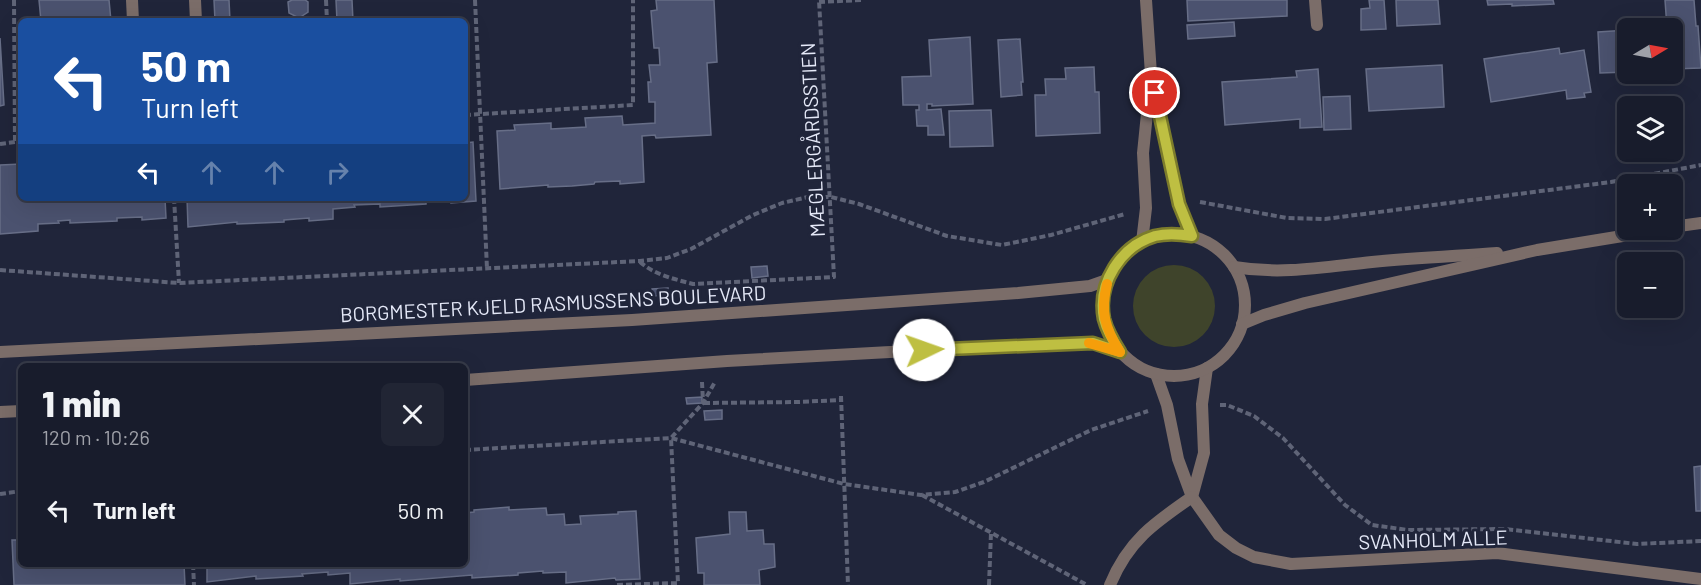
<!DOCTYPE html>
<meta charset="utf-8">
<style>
body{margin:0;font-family:Barlow,sans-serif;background:#212534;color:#f1f3f6;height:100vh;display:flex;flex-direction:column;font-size:22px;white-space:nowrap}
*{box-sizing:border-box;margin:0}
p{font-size:20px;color:#9fa1a9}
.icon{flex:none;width:33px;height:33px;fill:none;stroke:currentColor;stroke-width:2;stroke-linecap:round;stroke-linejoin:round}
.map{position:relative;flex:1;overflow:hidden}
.panel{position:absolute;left:18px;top:363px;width:450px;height:204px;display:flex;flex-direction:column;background:#181c2c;border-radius:9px;box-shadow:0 6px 24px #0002,0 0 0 2px #363a48}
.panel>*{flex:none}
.hud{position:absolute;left:18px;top:18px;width:450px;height:183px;border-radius:9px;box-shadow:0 6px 24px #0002,0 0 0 2px #363a48;background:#1a4fa0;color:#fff;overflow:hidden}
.needle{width:39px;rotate:80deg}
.fabs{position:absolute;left:1617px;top:18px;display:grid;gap:12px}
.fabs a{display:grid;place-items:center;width:66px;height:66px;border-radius:9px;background:#181c2c;box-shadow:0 6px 24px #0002,0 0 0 2px #363a48;font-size:30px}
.pin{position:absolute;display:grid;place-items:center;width:51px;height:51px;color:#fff;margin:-26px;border:3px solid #fff;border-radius:50%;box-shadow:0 2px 6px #0007}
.me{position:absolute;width:66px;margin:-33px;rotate:87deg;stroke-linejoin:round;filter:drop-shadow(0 0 4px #0008)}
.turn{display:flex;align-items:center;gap:21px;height:126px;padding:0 24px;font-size:27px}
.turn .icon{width:78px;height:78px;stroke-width:2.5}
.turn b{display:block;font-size:42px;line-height:51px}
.lanes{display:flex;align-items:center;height:57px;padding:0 24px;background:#0003;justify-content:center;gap:30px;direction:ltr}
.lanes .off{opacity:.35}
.round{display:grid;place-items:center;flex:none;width:63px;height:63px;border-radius:9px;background:#212534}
.head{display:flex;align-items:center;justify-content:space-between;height:102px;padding:0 24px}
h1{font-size:36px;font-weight:800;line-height:45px}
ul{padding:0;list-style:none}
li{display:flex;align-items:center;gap:18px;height:90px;padding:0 24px}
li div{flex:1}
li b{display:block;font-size:22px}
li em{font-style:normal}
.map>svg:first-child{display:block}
</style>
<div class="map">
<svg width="1701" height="585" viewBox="0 0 1701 585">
<rect width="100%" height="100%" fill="#20253a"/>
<!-- green -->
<circle fill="#3f442b" cx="1174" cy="306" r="41"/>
<!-- building -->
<g fill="#4b526f" stroke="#676e87" stroke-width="1.5">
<path d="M 39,0 L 109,0 L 111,21 L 41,21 Z"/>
<path d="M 214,0 L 229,0 L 230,21 L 215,21 Z"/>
<path d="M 292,0 L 305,0 L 308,2 L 308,12 L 299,18 L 289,13 L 288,2 Z"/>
<path d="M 336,0 L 352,0 L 353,21 L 337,21 Z"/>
<path d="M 656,0 L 714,0 L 717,62 L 707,63 L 711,135 L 656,138 L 655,135 L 642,136 L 644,182 L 620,184 L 620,181 L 595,182 L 594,184 L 572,186 L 548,187 L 548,185 L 500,189 L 497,131 L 515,130 L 514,125 L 551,123 L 551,129 L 586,127 L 585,118 L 622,116 L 623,125 L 655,123 L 655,102 L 649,102 L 648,82 L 651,82 L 649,65 L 660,65 L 659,48 L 654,48 L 651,11 L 657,10 Z"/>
<path d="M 1187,0 L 1287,0 L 1287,16 L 1188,21 Z"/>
<path d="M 1369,0 L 1384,0 L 1386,29 L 1361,30 L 1361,9 L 1370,8 Z"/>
<path d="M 1396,0 L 1438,0 L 1440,24 L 1397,26 Z"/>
<path d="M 1487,0 L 1553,0 L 1554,4 L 1512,6 L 1512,4 L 1488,5 Z"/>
<path d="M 1665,0 L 1694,0 L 1696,26 L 1698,26 L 1701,68 L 1672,69 L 1672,28 L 1655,28 L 1667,28 Z"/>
<path d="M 1234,22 L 1235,36 L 1188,39 L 1187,25 Z"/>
<path d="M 1628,30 L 1628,72 L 1600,73 L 1598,32 Z"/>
<path d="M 970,37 L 973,104 L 932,106 L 932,104 L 927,104 L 927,110 L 941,109 L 944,135 L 928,135 L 928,126 L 917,126 L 916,110 L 919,110 L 919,105 L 903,105 L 902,77 L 931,76 L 929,40 Z"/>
<path d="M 0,38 L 4,105 L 0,106 Z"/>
<path d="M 1020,39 L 1023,82 L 1021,82 L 1022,95 L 1001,97 L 998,40 Z"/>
<path d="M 1559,48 L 1560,54 L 1584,50 L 1591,92 L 1584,93 L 1585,97 L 1567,99 L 1566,90 L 1491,102 L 1484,59 Z"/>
<path d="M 1442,65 L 1444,107 L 1369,111 L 1366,69 Z"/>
<path d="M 1094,67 L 1095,92 L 1099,92 L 1100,133 L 1036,136 L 1035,95 L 1046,95 L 1045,79 L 1066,79 L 1065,68 Z"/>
<path d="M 1318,69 L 1322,127 L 1300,128 L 1300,119 L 1225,125 L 1222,82 L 1297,77 L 1296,71 Z"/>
<path d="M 1350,96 L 1351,129 L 1324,130 L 1323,97 Z"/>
<path d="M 991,110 L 993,146 L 950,147 L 949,111 Z"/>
<path d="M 473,142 L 476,201 L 451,203 L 451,200 L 426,202 L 426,204 L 380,207 L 380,204 L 354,205 L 355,207 L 333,209 L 333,219 L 309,221 L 309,218 L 284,220 L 284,222 L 237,224 L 237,222 L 188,227 L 187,198 L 465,198 L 465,143 Z"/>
<path d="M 21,164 L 21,198 L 165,198 L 166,218 L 142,220 L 142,217 L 117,218 L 117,221 L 70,223 L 70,220 L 58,221 L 59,223 L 38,224 L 38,231 L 0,234 L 0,165 Z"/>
<path d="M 767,266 L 768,276 L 752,278 L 751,267 Z"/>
<path d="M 668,288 L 668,295 L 652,296 L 652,289 Z"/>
<path d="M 702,397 L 702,403 L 687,404 L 686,398 Z"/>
<path d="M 722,410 L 722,419 L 705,420 L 704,411 Z"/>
<path d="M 1701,466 L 1701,511 L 1696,511 L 1694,467 Z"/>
<path d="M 509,507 L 509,510 L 546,508 L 547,515 L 564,514 L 565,525 L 581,524 L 580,516 L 618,514 L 618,512 L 636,511 L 640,579 L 616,580 L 615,578 L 566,583 L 566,572 L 543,573 L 543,571 L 518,573 L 518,575 L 472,578 L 472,575 L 400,581 L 400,579 L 350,584 L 350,573 L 328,575 L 328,572 L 302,574 L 303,576 L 256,579 L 256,576 L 207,582 L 207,564 L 465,564 L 465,513 L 474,512 L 474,510 Z"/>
<path d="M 729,512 L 746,512 L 747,531 L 763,530 L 764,544 L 774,544 L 775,567 L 759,570 L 760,585 L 704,585 L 704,573 L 698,573 L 696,538 L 730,534 Z"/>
<path d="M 12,540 L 21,540 L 21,564 L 184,564 L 185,585 L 14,585 Z"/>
</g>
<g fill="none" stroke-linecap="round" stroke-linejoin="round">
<!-- path -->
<g stroke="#5f6477" stroke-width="4" stroke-dasharray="6 3" stroke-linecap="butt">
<path d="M 14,0 L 15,142 L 21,142"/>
<path d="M 326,0 L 327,21"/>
<path d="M 475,0 L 487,269"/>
<path d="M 819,2 L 861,0"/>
<path d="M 465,115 L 633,105 L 633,0"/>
<path d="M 0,144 L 15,142"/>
<path d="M 174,198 L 179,283"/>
<path d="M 1200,202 L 1287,218 L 1325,219 L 1611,182 L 1701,165"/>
<path d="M 640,262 C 655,275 674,279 693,284 L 834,277 L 819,0"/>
<path d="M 0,270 L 179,283 L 640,261 L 667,258 L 691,249 L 753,215 L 782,203 L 808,197 L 831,197 L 859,204 L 947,236 L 1002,245 L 1051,235 L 1125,214"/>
<path d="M 702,382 L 703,402"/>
<path d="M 841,396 L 848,585"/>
<path d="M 704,403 L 798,402 L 841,400"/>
<path d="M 1220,405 L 1227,405 L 1254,416 L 1283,438 L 1345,505 L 1372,525 L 1408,530 L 1505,529 L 1637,544 L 1701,541"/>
<path d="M 465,450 L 671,438 L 844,484 L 921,495 L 955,492 L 984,482 L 1091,430 L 1148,411"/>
<path d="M 0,494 L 21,491"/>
<path d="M 922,495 L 1087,585"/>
<path d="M 193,564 L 194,585"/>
<path d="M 617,585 L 678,583 L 671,438 L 703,403 L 715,382"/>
<path d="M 989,585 L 991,533"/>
</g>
<!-- service -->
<path stroke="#7b6d69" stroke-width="12" d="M 132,0 L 133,21"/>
<!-- minor -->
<g stroke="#7b6d69" stroke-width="12">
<path d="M 195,0 L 196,21"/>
<path d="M 1315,0 L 1317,25"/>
<path d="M 1153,84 L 1179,204 L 1192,236"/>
<path d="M 1142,242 L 1146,208 L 1143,153 L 1151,74 L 1146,0"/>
<path d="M 1156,374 L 1167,405 L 1178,459 L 1192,497 L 1219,535 L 1236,548 L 1254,557 L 1291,564 L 1497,553 L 1701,579"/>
<path d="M 1192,497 L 1204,453 L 1202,404 L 1207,368"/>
<path d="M 1110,585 C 1128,541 1154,523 1192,497"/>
</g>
<!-- tertiary -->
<g stroke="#7b6d69" stroke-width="12">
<path d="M 1672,227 L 1701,223"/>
<circle cx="1174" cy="305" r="71"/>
<path d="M 1234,267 C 1282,275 1324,267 1372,262 C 1413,258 1455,256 1497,253"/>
<path d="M 1242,324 L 1264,315 L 1305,303 L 1537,250 L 1659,230"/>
<path d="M 0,352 L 632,320 L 1018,293 L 1090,286 L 1107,280"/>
<path d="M 465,380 L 727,361 L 1020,345 L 1093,343 L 1120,352"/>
<path d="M 0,412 L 21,411"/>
</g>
</g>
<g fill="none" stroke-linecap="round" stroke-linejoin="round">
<defs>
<path id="route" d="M 924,350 L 1093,343 L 1120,352 C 1113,341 1107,331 1104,319 C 1097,283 1121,246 1155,236 C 1168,233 1179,234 1192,236 L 1179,204 L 1155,93"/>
</defs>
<!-- route casing -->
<use href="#route" stroke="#7c7c2b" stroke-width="15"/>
<!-- route -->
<use href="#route" stroke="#bebf42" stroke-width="10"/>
<!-- slow -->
<path stroke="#f59e0b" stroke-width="10" d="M 1089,343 L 1120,352 C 1105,328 1100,312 1107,284"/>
</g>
<g text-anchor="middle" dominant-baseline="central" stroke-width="6" stroke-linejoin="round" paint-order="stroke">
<!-- street labels -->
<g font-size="20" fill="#e5e9f8" stroke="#20253a">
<text transform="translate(812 140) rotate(-93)">MÆGLERGÅRDSSTIEN</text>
<text transform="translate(553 303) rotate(-3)">BORGMESTER KJELD RASMUSSENS BOULEVARD</text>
<text transform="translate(1433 539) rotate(-2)">SVANHOLM ALLE</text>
</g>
</g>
</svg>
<div class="fabs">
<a><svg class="needle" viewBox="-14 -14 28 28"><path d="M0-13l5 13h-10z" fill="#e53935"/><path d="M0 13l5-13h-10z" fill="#9fa1a9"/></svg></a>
<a><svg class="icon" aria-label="layers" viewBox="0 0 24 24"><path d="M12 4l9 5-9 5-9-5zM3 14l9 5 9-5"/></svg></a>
<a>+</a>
<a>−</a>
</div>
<div class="pin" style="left:1155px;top:93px;background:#d93025"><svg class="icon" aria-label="arrive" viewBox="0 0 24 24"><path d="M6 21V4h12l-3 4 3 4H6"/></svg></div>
<svg class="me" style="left:924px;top:350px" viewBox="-20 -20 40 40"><circle r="19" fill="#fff"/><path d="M0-13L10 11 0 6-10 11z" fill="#bebf42"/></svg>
<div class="hud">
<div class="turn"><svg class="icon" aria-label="left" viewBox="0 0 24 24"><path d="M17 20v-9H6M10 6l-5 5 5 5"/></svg><div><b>50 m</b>Turn left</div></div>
<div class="lanes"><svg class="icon" aria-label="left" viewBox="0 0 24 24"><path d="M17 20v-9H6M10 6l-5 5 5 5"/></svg><svg class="icon off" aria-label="ahead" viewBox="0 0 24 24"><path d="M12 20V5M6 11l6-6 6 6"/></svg><svg class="icon off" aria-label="ahead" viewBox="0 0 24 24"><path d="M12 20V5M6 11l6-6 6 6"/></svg><svg class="icon off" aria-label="right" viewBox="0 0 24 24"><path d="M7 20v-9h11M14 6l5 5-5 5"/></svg></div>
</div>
<section class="panel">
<div class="head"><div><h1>1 min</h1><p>120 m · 10:26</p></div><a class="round"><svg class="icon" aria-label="close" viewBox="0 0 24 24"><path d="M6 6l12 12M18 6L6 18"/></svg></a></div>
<ul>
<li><svg class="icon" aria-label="left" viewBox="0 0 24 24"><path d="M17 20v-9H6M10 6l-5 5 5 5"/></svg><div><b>Turn left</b></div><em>50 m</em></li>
</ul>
</section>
</div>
